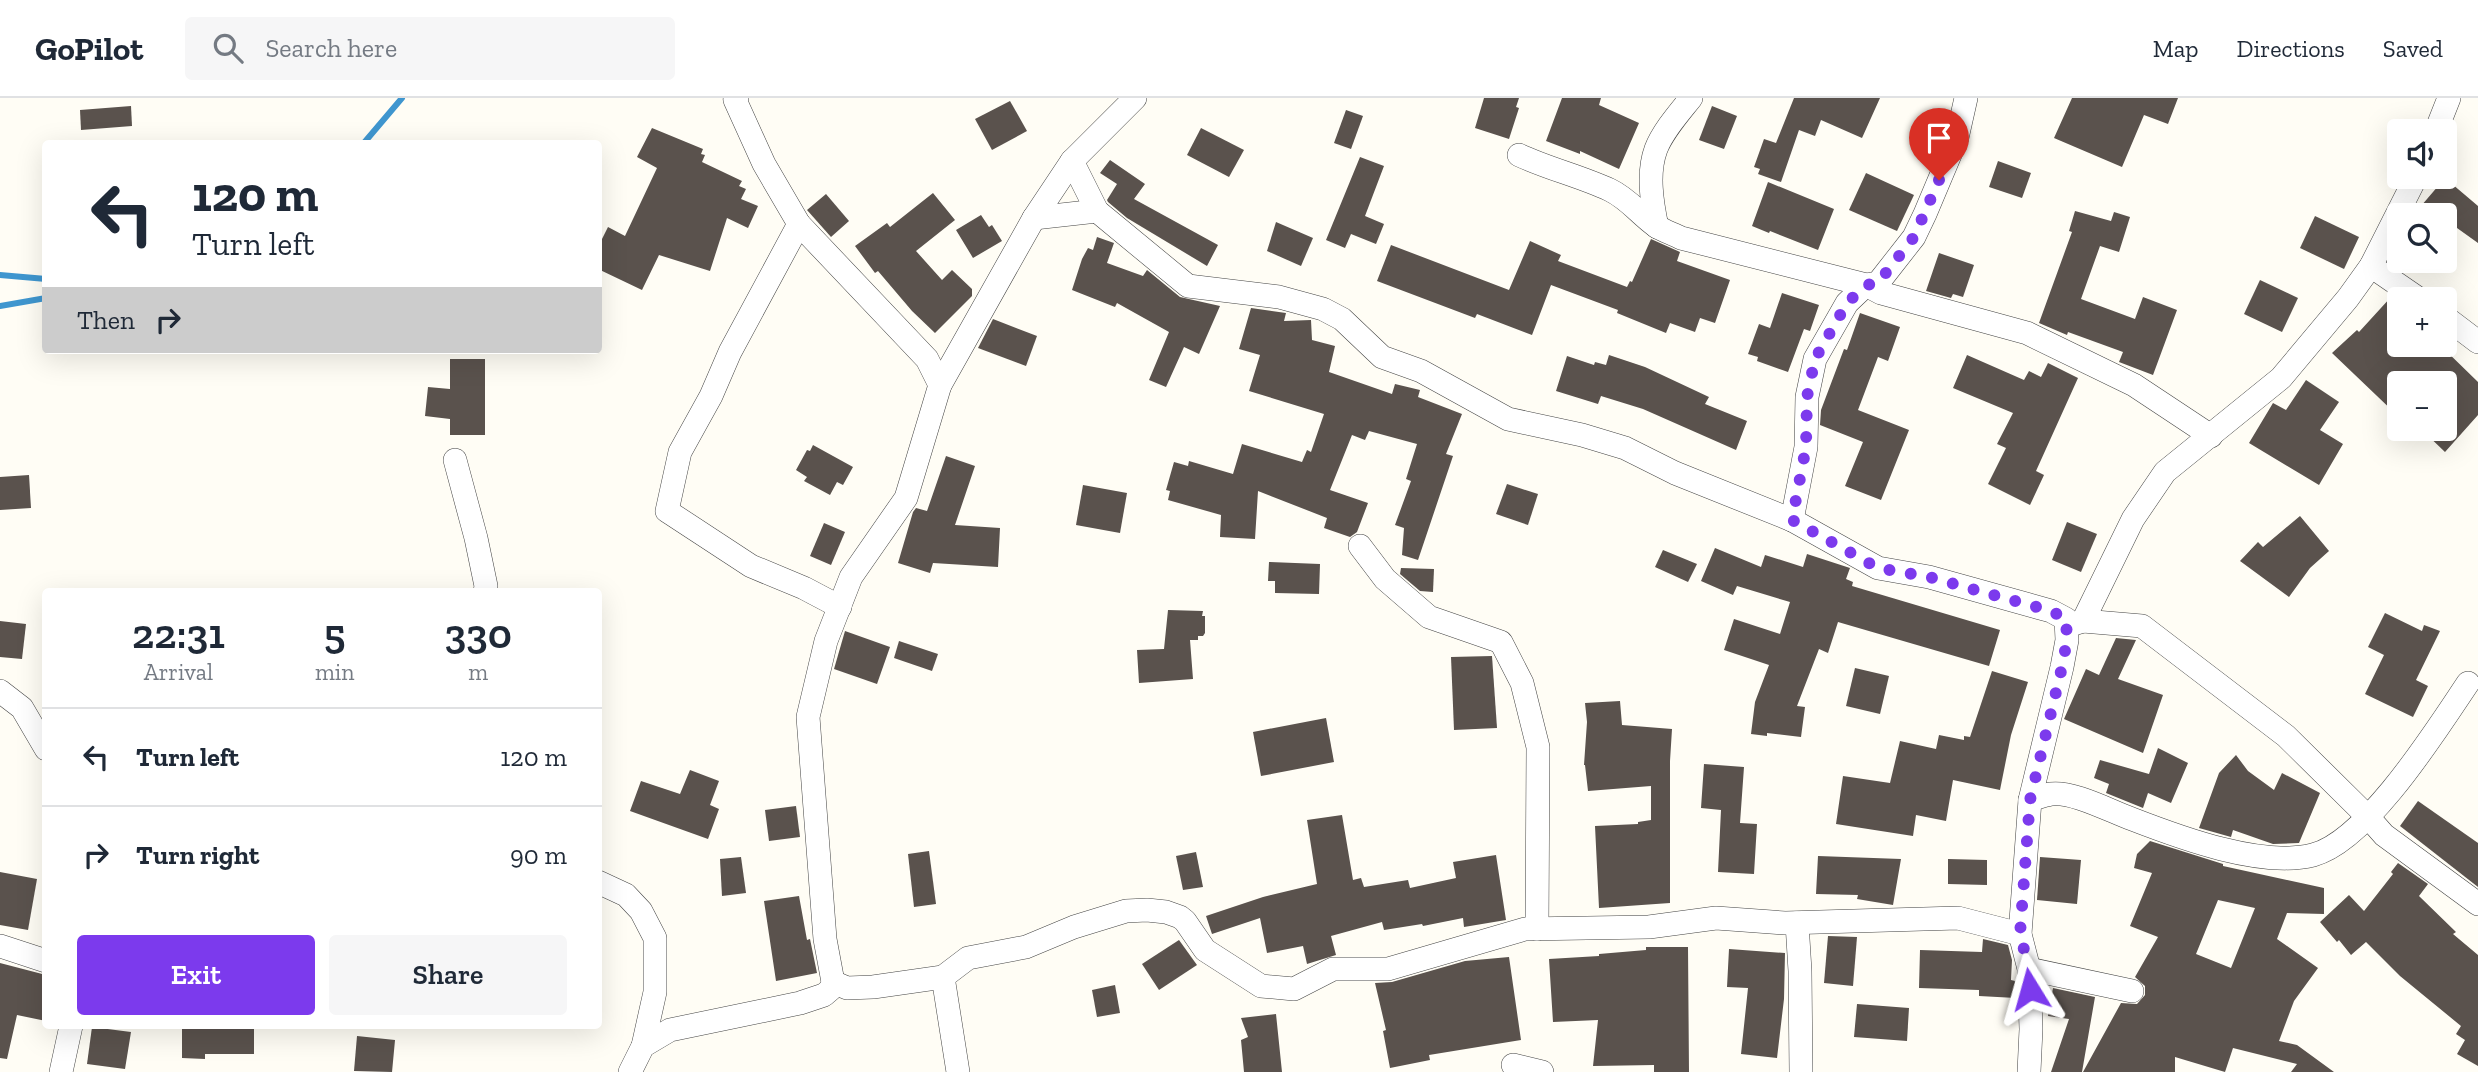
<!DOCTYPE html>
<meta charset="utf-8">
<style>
body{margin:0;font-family:"Zilla Slab",serif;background:#f6f6f7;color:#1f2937;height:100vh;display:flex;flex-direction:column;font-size:26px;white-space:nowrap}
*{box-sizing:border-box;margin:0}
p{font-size:23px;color:#747a83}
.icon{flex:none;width:38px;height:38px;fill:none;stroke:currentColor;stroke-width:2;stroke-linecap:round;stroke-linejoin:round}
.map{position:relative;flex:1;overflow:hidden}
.sheet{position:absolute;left:42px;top:490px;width:560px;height:441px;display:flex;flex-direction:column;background:#fff;border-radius:7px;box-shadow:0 7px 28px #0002}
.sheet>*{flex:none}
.hud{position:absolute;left:42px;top:42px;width:560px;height:214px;border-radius:7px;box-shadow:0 7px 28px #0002;background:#fff;color:#1f2937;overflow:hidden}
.controls{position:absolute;left:2387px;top:21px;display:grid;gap:14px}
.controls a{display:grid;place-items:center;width:70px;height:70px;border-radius:7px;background:#fff;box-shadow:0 7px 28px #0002;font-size:35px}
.pin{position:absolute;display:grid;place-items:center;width:60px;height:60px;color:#fff;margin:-72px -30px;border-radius:50% 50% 50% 0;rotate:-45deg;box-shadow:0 0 7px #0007}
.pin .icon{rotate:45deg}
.me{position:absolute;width:77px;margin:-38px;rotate:352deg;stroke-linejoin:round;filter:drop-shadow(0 0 5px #0008)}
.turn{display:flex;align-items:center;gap:24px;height:147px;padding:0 35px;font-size:32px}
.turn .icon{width:91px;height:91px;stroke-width:2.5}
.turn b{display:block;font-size:49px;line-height:60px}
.then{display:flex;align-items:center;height:66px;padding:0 35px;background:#0003;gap:14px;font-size:26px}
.eta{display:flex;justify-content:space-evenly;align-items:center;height:119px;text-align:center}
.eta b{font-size:42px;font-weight:600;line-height:49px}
.action{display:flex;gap:14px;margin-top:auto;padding:14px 35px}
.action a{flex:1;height:80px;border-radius:7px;background:#7c3aed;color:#fff;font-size:28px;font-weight:600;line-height:80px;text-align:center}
.action a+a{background:#f6f6f7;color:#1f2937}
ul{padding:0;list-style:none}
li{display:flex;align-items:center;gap:21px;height:98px;padding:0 35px;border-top:2px solid #e0e1e3}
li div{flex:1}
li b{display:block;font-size:26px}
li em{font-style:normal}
header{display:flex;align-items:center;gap:42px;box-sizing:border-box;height:98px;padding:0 35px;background:#fff;border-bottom:2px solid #e0e1e3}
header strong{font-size:33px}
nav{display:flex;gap:38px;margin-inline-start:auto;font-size:24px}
.search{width:490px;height:63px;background:#f6f6f7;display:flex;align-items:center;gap:18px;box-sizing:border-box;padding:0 24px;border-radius:7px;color:#747a83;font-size:26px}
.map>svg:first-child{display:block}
</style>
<header>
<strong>GoPilot</strong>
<div class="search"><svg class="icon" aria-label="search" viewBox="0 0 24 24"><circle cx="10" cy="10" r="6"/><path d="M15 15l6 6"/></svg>Search here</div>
<nav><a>Map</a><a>Directions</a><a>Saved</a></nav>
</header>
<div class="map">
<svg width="2478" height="974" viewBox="0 0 2478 974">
<rect width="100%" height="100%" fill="#fffdf5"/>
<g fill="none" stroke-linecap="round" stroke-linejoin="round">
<!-- stream -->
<g stroke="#3f96cf" stroke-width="6">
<path d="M 363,46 L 402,0"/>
<path d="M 0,177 L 46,181"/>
<path d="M 0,208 L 46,200"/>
</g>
</g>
<!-- building -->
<g fill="#5a524d" fill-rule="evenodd">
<path d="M 1484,0 L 1519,0 L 1516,9 L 1519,10 L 1509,41 L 1475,30 Z"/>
<path d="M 1562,0 L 1601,0 L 1599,7 L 1639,25 L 1619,71 L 1580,53 L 1580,56 L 1546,43 Z"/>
<path d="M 1794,0 L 1880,0 L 1862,40 L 1821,22 L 1815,38 L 1799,32 L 1781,84 L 1758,76 L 1760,71 L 1754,69 L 1764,41 L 1776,45 Z"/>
<path d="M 2072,0 L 2178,0 L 2168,26 L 2144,17 L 2122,69 L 2054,40 Z"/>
<path d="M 1010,3 L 1027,33 L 992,52 L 975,21 Z"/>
<path d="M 131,8 L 132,28 L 81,32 L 80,12 Z"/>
<path d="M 1712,8 L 1737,18 L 1724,51 L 1699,42 Z"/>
<path d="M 1346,12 L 1363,18 L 1351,51 L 1334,45 Z"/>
<path d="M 652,30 L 703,51 L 701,56 L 705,57 L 702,64 L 742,83 L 739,88 L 746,91 L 741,101 L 758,108 L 748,130 L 727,120 L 710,173 L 659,157 L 642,192 L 598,171 L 598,149 L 608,129 L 625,138 L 657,70 L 637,59 Z"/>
<path d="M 1201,30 L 1244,52 L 1229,79 L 1187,57 Z"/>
<path d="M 1360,59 L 1384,68 L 1365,118 L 1384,126 L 1376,146 L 1351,136 L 1345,150 L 1326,142 Z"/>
<path d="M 1110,62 L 1145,86 L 1134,101 L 1218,147 L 1207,168 L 1127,120 L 1108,104 L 1107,102 L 1117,86 L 1100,75 Z"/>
<path d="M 1998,63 L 2031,75 L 2022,100 L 1989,89 Z"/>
<path d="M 1866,75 L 1914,97 L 1897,133 L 1849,112 Z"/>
<path d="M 2445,80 L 2478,108 L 2478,145 L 2457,130 L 2445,144 L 2445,117 L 2432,117 L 2421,108 Z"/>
<path d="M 1768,84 L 1834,111 L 1818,152 L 1770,133 L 1769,135 L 1752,128 Z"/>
<path d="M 933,95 L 955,122 L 916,153 L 942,182 L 952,172 L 972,191 L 972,198 L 935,235 L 912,213 L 878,173 L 875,175 L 855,148 L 887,125 L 890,129 Z"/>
<path d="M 826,96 L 849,123 L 831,139 L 807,112 Z"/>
<path d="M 2075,113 L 2111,123 L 2114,114 L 2130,119 L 2119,154 L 2100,148 L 2081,201 L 2135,221 L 2143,199 L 2177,212 L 2153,277 L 2119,264 L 2123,254 L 2068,234 L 2067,237 L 2039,225 L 2072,134 L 2069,133 Z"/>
<path d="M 981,117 L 989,129 L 992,127 L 1002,143 L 973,160 L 956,132 Z"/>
<path d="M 2315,118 L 2359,139 L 2344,171 L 2300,150 Z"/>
<path d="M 1276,124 L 1313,140 L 1301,168 L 1267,153 Z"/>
<path d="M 1097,139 L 1114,145 L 1107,165 L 1143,178 L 1147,172 L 1180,199 L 1220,208 L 1199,256 L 1184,249 L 1166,289 L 1149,282 L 1169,234 L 1117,205 L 1115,209 L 1072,192 L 1082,161 L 1088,150 L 1093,152 Z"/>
<path d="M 1651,141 L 1680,154 L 1677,163 L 1730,182 L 1715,225 L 1700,220 L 1695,234 L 1670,225 L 1666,235 L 1617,215 L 1618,212 L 1551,187 L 1532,237 L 1477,216 L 1475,220 L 1377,183 L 1391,147 L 1509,192 L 1530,143 L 1561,157 L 1558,163 L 1627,189 L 1630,183 L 1632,184 Z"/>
<path d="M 1939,155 L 1974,167 L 1963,199 L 1953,196 L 1951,200 L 1926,193 Z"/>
<path d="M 2260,182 L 2298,200 L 2282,234 L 2244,216 Z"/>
<path d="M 1782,195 L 1819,207 L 1810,233 L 1804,231 L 1788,274 L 1757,263 L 1758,259 L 1748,256 L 1759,226 L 1770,230 Z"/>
<path d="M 2391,199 L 2399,204 L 2399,247 L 2440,247 L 2478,284 L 2478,317 L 2445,354 L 2421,331 L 2445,331 L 2445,285 L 2399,285 L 2399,319 L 2332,255 L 2357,232 L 2359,234 Z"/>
<path d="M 1251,210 L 1286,215 L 1284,223 L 1311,222 L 1312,242 L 1335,248 L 1329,274 L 1392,296 L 1395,286 L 1420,292 L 1418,299 L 1462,316 L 1446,356 L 1453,358 L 1418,462 L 1402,457 L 1404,430 L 1395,427 L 1411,383 L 1406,381 L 1417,346 L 1369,333 L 1365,342 L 1352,337 L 1330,392 L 1368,405 L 1357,434 L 1350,439 L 1324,430 L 1327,420 L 1258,393 L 1255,441 L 1220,439 L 1221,417 L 1168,402 L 1170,393 L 1166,392 L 1174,364 L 1188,368 L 1189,363 L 1233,376 L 1242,346 L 1302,364 L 1307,352 L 1311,354 L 1324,316 L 1249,293 L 1260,257 L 1239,251 Z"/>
<path d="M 1860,215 L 1900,229 L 1888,263 L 1878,259 L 1858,312 L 1909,332 L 1881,402 L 1845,388 L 1863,344 L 1820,327 L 1821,312 L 1844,251 L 1847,252 Z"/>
<path d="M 993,221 L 1037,238 L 1026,268 L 978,250 Z"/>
<path d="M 1609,257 L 1645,269 L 1709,299 L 1705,306 L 1747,323 L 1736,352 L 1643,311 L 1601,298 L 1598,306 L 1556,293 L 1567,258 L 1594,267 L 1595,264 L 1606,267 Z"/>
<path d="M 1967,257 L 2024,282 L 2029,273 L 2041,279 L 2048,265 L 2078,280 L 2036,373 L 2044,377 L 2030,407 L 1988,386 L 2006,350 L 1997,346 L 2013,315 L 1953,290 Z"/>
<path d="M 450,261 L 485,261 L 485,337 L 450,337 L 450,321 L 425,318 L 428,289 L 450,291 Z"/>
<path d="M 2306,282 L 2339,304 L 2320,332 L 2343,346 L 2319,387 L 2249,345 L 2273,305 L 2286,312 Z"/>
<path d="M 813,347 L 853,369 L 843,387 L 837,384 L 830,397 L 804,383 L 807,379 L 796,372 L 807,352 L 810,353 Z"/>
<path d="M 946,358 L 975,368 L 955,427 L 1000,430 L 998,469 L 933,465 L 930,475 L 898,465 L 913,414 L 916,410 L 927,413 Z"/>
<path d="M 29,377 L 31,410 L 0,412 L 0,379 Z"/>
<path d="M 1507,386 L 1538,396 L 1528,427 L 1496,416 Z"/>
<path d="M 1083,387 L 1127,395 L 1120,435 L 1076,427 Z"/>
<path d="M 2300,418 L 2329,453 L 2310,470 L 2289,499 L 2240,463 L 2258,444 L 2263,449 Z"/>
<path d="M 2067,424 L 2097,436 L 2081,474 L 2052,462 Z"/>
<path d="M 824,425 L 845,434 L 831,467 L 810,458 Z"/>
<path d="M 1715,450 L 1761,469 L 1765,457 L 1803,469 L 1807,456 L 1850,470 L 1846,481 L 1853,484 L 1852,488 L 2000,532 L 1989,568 L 1838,524 L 1828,555 L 1819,551 L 1797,608 L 1805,609 L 1801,639 L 1767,635 L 1767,638 L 1751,636 L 1755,604 L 1769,567 L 1724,552 L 1734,521 L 1780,536 L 1790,504 L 1737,488 L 1733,497 L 1701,483 Z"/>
<path d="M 1663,452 L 1697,466 L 1688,484 L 1655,469 Z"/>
<path d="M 1269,464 L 1320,466 L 1319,496 L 1275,495 L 1275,483 L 1268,483 Z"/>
<path d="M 1401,470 L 1434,471 L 1433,494 L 1420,493 L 1400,476 Z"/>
<path d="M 1168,512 L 1203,513 L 1202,518 L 1205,518 L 1205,535 L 1203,538 L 1198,538 L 1198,542 L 1190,542 L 1193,581 L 1139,585 L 1137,552 L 1164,551 Z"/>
<path d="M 2385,515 L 2422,533 L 2424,527 L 2440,533 L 2416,582 L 2428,588 L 2413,619 L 2365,596 L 2384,557 L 2368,549 Z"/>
<path d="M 0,523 L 26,526 L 22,561 L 0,559 Z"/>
<path d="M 845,533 L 890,549 L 877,586 L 834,571 Z"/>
<path d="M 2116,540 L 2136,542 L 2118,581 L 2163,597 L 2143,655 L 2064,621 L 2086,571 L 2099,577 Z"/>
<path d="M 899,543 L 938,556 L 932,573 L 894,560 Z"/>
<path d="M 1492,558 L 1497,630 L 1454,632 L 1451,559 Z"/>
<path d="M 1855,570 L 1889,578 L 1880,616 L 1846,608 Z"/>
<path d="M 1992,573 L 2028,584 L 2011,637 L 2000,692 L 1953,682 L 1946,723 L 1916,717 L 1913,738 L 1836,726 L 1843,678 L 1890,685 L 1900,643 L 1936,651 L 1939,637 L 1964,642 L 1964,638 L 1970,639 Z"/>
<path d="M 1620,603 L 1622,627 L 1672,631 L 1670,663 L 1670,805 L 1599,810 L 1595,728 L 1638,726 L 1638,724 L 1651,722 L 1651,688 L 1588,693 L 1585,667 L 1584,667 L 1587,624 L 1585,605 Z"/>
<path d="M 1326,620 L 1334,664 L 1261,678 L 1253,634 Z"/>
<path d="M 2158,650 L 2188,665 L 2171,705 L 2148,695 L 2143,710 L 2106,695 L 2109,686 L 2094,680 L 2100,662 L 2149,676 Z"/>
<path d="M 2236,657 L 2248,673 L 2274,692 L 2282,675 L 2320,695 L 2299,745 L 2273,746 L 2233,732 L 2231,739 L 2199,730 L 2219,675 Z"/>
<path d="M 1704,666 L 1744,669 L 1740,725 L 1757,726 L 1754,776 L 1718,774 L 1721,712 L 1701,710 Z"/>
<path d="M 690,672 L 719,683 L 710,707 L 719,711 L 708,741 L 630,713 L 641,683 L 680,696 Z"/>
<path d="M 2418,703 L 2478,745 L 2478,789 L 2400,728 Z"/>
<path d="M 796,708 L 800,739 L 769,743 L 765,712 Z"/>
<path d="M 1342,717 L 1353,782 L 1361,780 L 1364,789 L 1408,782 L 1410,790 L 1456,780 L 1453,764 L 1496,757 L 1506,822 L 1464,829 L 1463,820 L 1423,828 L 1422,826 L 1384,832 L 1382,824 L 1331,838 L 1336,857 L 1307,866 L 1303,848 L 1267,855 L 1260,820 L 1212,836 L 1206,818 L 1263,799 L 1317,786 L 1307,722 Z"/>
<path d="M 2150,743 L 2223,766 L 2223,768 L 2324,790 L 2324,816 L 2287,815 L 2277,841 L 2318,870 L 2294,903 L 2279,943 L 2297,947 L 2334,974 L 2291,974 L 2297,966 L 2233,950 L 2225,974 L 2175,959 L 2175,974 L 2083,974 L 2121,905 L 2137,906 L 2145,897 L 2145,888 L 2135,879 L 2158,839 L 2130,828 L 2152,775 L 2134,770 L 2137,756 ZM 2218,802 L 2255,810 L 2231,870 L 2196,856 Z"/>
<path d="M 929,753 L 936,806 L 914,809 L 908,756 Z"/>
<path d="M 1196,754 L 1203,789 L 1183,792 L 1176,758 Z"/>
<path d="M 1818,758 L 1901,761 L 1893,807 L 1857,801 L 1858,797 L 1816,796 Z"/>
<path d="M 741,759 L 746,795 L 722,798 L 720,761 Z"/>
<path d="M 2040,759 L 2081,762 L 2077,806 L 2037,802 Z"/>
<path d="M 1948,761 L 1987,762 L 1987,787 L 1948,786 Z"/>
<path d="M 2398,765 L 2428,786 L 2419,798 L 2456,834 L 2453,836 L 2478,857 L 2478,968 L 2457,956 L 2465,942 L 2456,936 L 2461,928 L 2400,878 L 2366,844 L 2351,857 L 2339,842 L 2337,844 L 2320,824 L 2349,797 L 2364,813 L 2393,776 L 2391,774 Z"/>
<path d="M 0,774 L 37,781 L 28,832 L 0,827 Z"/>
<path d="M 799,798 L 807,842 L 810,841 L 817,875 L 776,883 L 764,803 Z"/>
<path d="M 1828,838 L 1857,839 L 1853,888 L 1824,885 Z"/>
<path d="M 1983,841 L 2008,847 L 2012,862 L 2011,882 L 2015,883 L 2016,900 L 1979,898 L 1979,892 L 1919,890 L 1920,852 L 1982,854 Z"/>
<path d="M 1179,842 L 1197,867 L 1159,892 L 1142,866 Z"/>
<path d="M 1646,849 L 1688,849 L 1689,974 L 1654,974 L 1654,967 L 1593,968 L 1598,922 L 1553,924 L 1549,861 L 1599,858 L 1599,856 L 1646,852 Z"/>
<path d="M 1729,851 L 1785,855 L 1784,901 L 1777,960 L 1741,956 L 1748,890 L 1727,889 Z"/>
<path d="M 1509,859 L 1521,942 L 1429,957 L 1430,962 L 1390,970 L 1383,933 L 1386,932 L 1375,885 L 1392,884 L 1465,863 Z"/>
<path d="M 0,865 L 46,877 L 46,923 L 17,917 L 7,961 L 0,960 Z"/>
<path d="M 1115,887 L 1120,915 L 1097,919 L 1092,892 Z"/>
<path d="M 2053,890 L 2095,899 L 2082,974 L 2051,974 L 2069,921 L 2048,918 Z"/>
<path d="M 1857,906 L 1909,910 L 1907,943 L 1854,939 Z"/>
<path d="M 1276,916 L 1282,974 L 1244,974 L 1241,942 L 1248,939 L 1241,920 Z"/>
<path d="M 182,928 L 254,928 L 254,956 L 205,956 L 205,961 L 182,960 Z"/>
<path d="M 92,929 L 131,934 L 125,971 L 87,966 Z"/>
<path d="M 357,938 L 395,942 L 392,974 L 354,973 Z"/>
</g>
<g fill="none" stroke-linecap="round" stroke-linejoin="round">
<defs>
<g id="minor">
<path d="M 1135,0 L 1072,63 L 1097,113 L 1188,188 L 1279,199 L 1323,211 L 1342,221 L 1382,259 L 1421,273 L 1508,321 L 1582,337 L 1625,350 L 1675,375 L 1792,422 L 1878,470 L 1929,479 L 2051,513 L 2066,521 L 2067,542 L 2062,569 L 2030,702 L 2020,836 L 2029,871 L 2031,931 L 2029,974"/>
<path d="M 2436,33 L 2449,0"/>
<path d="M 1519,57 C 1549,71 1580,78 1610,92 C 1629,101 1640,117 1656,128 C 1664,133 1673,136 1681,140 L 1866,187 L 1881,195 L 2027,235 L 2134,287 L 2211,338"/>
<path d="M 1034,120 L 1097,113"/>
<path d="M 799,126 L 730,254 L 711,298 L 680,354 L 667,413 L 751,468 L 804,490 L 840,509"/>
<path d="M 1657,129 C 1652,105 1647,75 1656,51 C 1663,33 1679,15 1691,0"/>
<path d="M 2371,168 L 2419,201"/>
<path d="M 2445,219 L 2478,244"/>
<path d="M 940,287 L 1034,120 L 1072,63"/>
<path d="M 455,362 L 476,440 L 486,488 L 485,494"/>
<path d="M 1792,422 L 1806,349 L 1807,299 L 1815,261 L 1847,205 L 1866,187 L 1878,185 L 1914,139 L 1925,116 L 1957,40 L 1966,0"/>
<path d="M 1360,448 L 1385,481 L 1429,519 L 1501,544 L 1522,585 L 1538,649 L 1537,831"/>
<path d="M 2083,523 L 2142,528 L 2286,638 L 2369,720 L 2384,737 L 2478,806"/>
<path d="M 2067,528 L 2083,523 L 2133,421 L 2165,374 L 2281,280 L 2348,200 L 2371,168 L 2416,79"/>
<path d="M 0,593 L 22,610 L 46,651"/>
<path d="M 2030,702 C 2037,700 2044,697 2051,696 C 2073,693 2110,713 2132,721 C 2181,740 2262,770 2313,757 C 2367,743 2437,631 2468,585"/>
<path d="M 598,784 L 626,797 L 641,813 L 655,840 L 655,894 L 643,948"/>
<path d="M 1797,825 L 1800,873 L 1801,974"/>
<path d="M 0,848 L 46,863"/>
<path d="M 2029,871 L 2132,893"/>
<path d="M 943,879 L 958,974"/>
<path d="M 833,884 L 847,890 L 873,889 L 943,879 L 968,860 L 1026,849 L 1074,829 L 1126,813 L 1147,812 L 1166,814 L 1180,819 L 1185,823 L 1205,852 L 1261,888 L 1294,891 L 1333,871 L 1388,871 L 1525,831 L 1649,829 L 1716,820 L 1785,825 L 1958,820 L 2020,836"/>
<path d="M 1513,967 L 1542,974"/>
<path d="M 61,974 L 71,928"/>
<path d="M 630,974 L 643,948 L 670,932 L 800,905 L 824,897 L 831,891 L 833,884 L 825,841 L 808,619 L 826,543 L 851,479 L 906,400 L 940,287 L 927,261 L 799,126 L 764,66 L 735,2 L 737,0"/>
</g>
</defs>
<!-- minor casing -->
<use href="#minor" stroke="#444" stroke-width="24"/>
<!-- minor -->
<use href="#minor" stroke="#fff" stroke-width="23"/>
</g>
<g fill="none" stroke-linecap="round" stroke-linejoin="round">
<!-- route -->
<path stroke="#7c3aed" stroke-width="12" stroke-dasharray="0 21.6" d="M 1939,82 L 1914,139 L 1878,185 L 1866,187 L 1847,205 L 1815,261 L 1807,299 L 1806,349 L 1792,422 L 1878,470 L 1929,479 L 2051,513 L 2066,521 L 2067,542 L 2062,569 L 2030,702 L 2020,836 L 2029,871 L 2030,891"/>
</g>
</svg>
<div class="controls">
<a><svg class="icon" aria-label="sound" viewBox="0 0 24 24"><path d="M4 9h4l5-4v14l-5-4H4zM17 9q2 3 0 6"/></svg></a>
<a><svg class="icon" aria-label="search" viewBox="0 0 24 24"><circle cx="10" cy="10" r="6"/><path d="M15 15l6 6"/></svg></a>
<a>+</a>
<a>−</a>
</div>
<div class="pin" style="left:1939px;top:82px;background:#d93025"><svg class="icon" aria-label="arrive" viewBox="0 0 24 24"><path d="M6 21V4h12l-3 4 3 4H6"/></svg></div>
<svg class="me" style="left:2030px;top:891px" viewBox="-20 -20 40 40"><path d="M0-17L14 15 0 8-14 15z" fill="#7c3aed" stroke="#fff" stroke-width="4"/></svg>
<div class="hud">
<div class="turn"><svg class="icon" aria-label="left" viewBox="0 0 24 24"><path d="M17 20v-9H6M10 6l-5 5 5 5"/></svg><div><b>120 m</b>Turn left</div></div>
<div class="then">Then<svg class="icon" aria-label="right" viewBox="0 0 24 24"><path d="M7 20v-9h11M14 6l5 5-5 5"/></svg></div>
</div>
<section class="sheet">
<div class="eta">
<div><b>22:31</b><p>Arrival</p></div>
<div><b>5</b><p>min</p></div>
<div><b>330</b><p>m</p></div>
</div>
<ul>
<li><svg class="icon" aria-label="left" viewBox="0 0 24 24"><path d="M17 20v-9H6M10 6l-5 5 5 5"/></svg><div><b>Turn left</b></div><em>120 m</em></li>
<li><svg class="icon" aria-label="right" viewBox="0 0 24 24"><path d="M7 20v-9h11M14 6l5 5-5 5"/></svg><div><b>Turn right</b></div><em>90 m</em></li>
</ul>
<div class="action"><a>Exit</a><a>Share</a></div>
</section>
</div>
